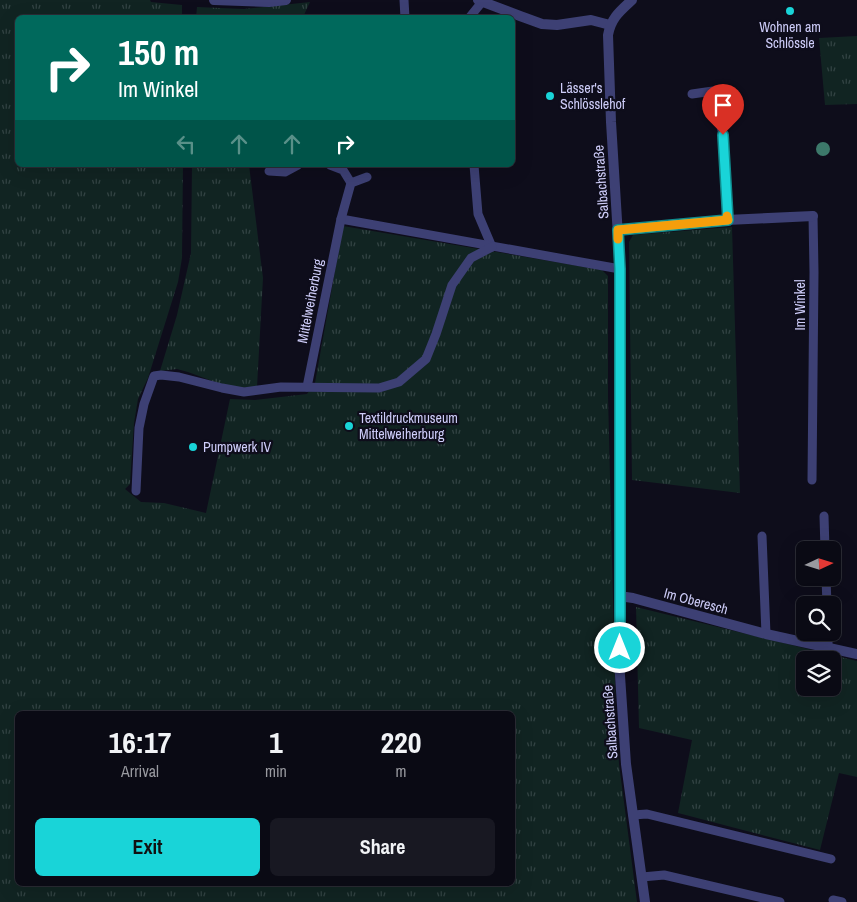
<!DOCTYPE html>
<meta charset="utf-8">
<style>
body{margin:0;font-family:"Archivo Narrow",sans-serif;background:#181822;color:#f1f3f6;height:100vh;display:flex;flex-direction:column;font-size:19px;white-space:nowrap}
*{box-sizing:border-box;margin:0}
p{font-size:16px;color:#999aa0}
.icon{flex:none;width:28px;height:28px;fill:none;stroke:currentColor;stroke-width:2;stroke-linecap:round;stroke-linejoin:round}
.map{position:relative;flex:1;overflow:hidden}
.panel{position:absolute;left:15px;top:711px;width:500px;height:175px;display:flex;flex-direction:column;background:#0a0a14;border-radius:8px;box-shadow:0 5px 20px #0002,0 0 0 1px #2a2b34}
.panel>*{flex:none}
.banner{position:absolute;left:15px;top:15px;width:500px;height:152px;border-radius:8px;box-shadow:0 5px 20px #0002,0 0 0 1px #2a2b34;background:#00695c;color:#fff;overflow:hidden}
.needle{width:32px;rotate:86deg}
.buttons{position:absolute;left:796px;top:541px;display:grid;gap:10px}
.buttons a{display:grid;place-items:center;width:45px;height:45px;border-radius:8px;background:#0a0a14;box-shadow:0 5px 20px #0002,0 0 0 1px #2a2b34;font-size:25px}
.pin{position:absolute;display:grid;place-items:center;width:42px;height:42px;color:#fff;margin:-51px -21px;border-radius:50% 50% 50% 0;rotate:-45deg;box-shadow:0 0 5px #0007}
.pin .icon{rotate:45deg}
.me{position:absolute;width:55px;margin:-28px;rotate:0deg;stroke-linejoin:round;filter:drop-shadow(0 0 4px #0008)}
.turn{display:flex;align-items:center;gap:18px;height:105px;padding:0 20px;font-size:22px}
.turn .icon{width:65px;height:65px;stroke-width:2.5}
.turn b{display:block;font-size:35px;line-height:42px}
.lanes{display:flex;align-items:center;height:48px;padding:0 20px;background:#0003;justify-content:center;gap:25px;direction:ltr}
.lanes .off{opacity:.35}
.eta{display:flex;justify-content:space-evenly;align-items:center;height:85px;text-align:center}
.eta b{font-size:30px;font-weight:700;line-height:35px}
.cta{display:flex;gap:10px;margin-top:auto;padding:10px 20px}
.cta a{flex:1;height:58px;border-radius:8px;background:#19d4d8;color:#111;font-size:20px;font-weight:700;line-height:58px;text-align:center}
.cta a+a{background:#181822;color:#f1f3f6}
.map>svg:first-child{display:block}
</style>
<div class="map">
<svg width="857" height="902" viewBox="0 0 857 902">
<defs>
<pattern id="grass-tufts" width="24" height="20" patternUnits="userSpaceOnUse" patternTransform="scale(1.25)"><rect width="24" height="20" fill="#112422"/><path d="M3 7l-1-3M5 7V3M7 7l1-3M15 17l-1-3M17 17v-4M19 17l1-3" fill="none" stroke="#324343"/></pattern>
</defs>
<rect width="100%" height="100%" fill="#0e0d1b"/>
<!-- grass -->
<g fill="url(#grass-tufts)" fill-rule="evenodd">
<path d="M 0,0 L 150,0 L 151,2 L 182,5 L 182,17 L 18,18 L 18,165 L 183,165 L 182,258 L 178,282 L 148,378 L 138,399 L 134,423 L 130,484 L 125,489 L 141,502 L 164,503 L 206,513 L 230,399 L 255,400 L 307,394 L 315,383 L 343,226 L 602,270 L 608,276 L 608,396 L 616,722 L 619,764 L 637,902 L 0,902 ZM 18,714 L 512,714 L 512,884 L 18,884 Z"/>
<path d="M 310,2 L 303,17 L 196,18 L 197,7 L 244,9 Z"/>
<path d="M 857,36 L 857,104 L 825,105 L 819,38 Z"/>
<path d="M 192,165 L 249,165 L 263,278 L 257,387 L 242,388 L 223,385 L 188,372 L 177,369 L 160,371 L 177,315 L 191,253 Z"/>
<path d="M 732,227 L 740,493 L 632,480 L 629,242 L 633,235 Z"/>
<path d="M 636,607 L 857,661 L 857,777 L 839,773 L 820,850 L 678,813 L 692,740 L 639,728 ZM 805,660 L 832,660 L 832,688 L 805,688 Z"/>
</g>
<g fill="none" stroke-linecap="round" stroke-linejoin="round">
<!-- lane -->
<g stroke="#3d4074" stroke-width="9">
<path d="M 404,0 L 405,18"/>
<path d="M 469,18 L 482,2"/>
<path d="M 692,94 L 713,91 L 723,135 L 727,220"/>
<path d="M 330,165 L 343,170 L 351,183"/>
<path d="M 474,165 L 478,214 L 492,247"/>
<path d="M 269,171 L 285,172 L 298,165"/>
<path d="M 341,219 L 620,269"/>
<path d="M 307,387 L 341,219 L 351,183 L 367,177"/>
<path d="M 812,480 L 814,272 L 813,216"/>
<path d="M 136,491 L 139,428 L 144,404 L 154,376 L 161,375 L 179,377 L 222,388 L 244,392 L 281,387 L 379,388 L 399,382 L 426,359 L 436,334 L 452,285 L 471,258 L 492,247"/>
<path d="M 824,516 L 825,550"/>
<path d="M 762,536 L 766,634"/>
<path d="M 826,578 L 827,605"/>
<path d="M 828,632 L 828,649"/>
<path d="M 633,815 L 647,814 L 831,859"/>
<path d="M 642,877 L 664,875 L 780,902"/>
<path d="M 833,900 L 842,902"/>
</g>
<!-- street -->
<g stroke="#3d4074" stroke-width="10">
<path d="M 214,0 L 269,2 L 286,0"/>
<path d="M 478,0 L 520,16 L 542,24 L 557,25 L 591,20 L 610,25"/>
<path d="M 632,0 C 620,11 611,18 608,35 L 611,122 L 620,269 L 619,661 L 626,764 L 645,902"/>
<path d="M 618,230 L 727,220 L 813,216"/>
<path d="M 619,596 L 633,598 L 766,634 L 857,654"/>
</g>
</g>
<!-- trees -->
<circle fill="#3c786a" cx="823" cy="149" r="7"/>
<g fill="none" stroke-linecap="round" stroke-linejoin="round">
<defs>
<path id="route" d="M 620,648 L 620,269 L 618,230 L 728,220 L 723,135"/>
</defs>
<!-- route casing -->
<use href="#route" stroke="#108a8c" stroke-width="12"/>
<!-- route -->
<use href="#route" stroke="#19d4d8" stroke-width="9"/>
<!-- slow -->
<path stroke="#f59e0b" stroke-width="9" d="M 618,239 L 618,230 L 728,220 L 727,216"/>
</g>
<!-- markers -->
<g fill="#19d4d8" stroke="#0e0d1b" stroke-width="2">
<circle cx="790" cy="11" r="5"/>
<circle cx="550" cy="96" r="5"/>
<circle cx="349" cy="426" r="5"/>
<circle cx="193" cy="447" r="5"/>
</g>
<g text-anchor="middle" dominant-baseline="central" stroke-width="4.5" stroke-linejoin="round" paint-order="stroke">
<!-- poi labels -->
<g font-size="14" fill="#cecdf9" stroke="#0e0d1b" text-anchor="start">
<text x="790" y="27" text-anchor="middle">Wohnen am<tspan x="790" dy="16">Schlössle</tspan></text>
<text x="560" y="88">Lässer's<tspan x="560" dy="16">Schlösslehof</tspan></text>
<text x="359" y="418">Textildruckmuseum<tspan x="359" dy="16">Mittelweiherburg</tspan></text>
<text x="203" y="447">Pumpwerk IV</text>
</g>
<!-- street labels -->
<g font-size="14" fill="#cecdf9" stroke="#0e0d1b">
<text transform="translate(601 182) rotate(-94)">Salbachstraße</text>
<text transform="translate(310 301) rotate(-79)">Mittelweiherburg</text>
<text transform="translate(800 305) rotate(-90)">Im Winkel</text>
<text transform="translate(696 601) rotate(15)">Im Oberesch</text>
<text transform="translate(610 722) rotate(-94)">Salbachstraße</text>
</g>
</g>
</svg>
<div class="buttons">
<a><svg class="needle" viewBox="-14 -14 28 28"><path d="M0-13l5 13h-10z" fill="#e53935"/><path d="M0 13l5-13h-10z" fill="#999aa0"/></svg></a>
<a><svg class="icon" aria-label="search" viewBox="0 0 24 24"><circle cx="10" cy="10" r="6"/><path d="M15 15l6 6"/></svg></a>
<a><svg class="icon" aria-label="layers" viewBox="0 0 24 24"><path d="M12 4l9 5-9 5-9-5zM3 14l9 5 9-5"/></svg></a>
</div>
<div class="pin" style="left:723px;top:135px;background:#d93025"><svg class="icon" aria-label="arrive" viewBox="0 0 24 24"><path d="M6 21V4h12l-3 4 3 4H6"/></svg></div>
<svg class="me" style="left:620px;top:648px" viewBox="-20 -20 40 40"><circle r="17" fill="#19d4d8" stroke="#fff" stroke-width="3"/><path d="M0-11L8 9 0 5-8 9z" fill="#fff"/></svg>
<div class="banner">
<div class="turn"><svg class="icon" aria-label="right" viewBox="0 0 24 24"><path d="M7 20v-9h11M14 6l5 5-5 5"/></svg><div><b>150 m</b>Im Winkel</div></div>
<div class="lanes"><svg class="icon off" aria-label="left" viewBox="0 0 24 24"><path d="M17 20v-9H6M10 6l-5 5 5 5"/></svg><svg class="icon off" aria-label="ahead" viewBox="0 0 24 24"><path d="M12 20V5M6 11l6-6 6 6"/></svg><svg class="icon off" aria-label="ahead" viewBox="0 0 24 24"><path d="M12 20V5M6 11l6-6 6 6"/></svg><svg class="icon" aria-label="right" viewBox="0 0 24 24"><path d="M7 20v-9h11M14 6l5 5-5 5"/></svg></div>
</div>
<section class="panel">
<div class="eta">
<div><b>16:17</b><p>Arrival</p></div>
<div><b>1</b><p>min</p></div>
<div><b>220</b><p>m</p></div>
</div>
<div class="cta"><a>Exit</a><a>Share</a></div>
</section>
</div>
